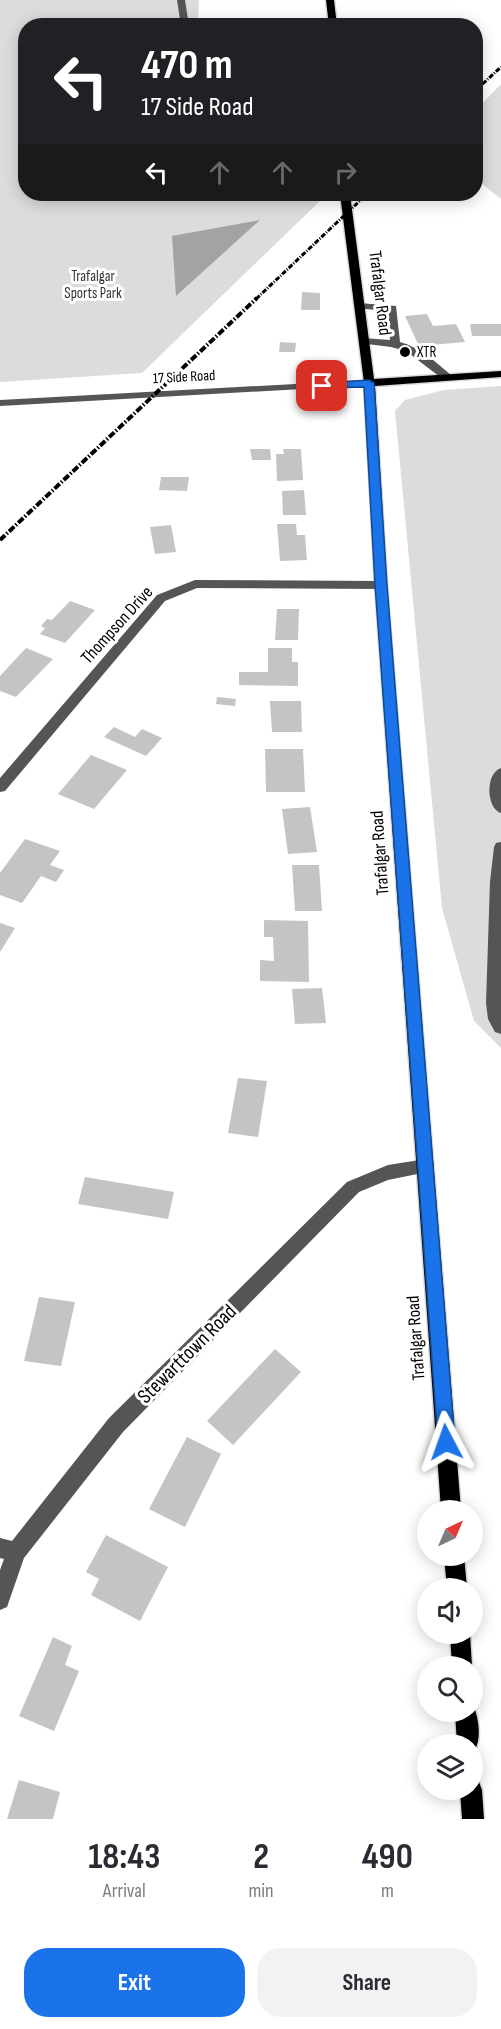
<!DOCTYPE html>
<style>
body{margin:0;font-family:"Sofia Sans Condensed",sans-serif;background:#f2f2f3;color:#2b2b33;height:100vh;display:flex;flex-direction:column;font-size:22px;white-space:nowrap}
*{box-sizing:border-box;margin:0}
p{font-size:20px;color:#7c7c81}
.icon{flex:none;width:33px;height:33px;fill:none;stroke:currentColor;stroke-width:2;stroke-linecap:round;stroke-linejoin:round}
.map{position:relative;height:1819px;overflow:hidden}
.details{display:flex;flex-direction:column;background:#fff;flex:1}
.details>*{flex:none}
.hud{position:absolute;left:18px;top:18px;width:465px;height:183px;border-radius:24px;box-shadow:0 3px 15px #0003;background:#202124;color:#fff;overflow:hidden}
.needle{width:39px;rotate:44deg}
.fabs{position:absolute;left:417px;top:1500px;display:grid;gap:12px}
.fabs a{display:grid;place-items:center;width:66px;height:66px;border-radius:50%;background:#fff;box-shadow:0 3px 15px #0003;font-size:30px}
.pin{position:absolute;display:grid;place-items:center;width:51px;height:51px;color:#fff;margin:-26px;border-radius:12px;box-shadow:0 3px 9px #0006}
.me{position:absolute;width:66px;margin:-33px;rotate:356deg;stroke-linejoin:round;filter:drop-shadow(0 0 4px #0008)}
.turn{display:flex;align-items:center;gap:21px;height:126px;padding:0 24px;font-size:27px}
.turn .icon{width:78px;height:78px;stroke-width:2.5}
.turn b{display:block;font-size:42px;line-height:51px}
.lanes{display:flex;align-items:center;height:57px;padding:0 24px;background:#0003;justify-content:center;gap:30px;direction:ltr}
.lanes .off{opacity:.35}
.eta{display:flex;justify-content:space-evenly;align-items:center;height:102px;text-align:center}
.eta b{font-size:36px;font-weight:700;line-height:42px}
.primary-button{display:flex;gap:12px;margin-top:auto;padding:12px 24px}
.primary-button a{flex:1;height:69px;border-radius:24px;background:#1a73e8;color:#fff;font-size:24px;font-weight:700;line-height:69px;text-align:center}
.primary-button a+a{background:#f2f2f3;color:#2b2b33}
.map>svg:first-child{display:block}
</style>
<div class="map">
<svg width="501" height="1819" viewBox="0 0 501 1819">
<rect width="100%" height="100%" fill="#fff"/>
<!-- green -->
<g fill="#dcdcdc">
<path d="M 0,0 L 199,0 L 198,25 L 26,26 L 26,194 L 319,194 L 319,202 L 142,373 L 0,382 Z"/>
<path d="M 501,84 L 501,199 L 476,179 L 476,110 Z"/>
<path d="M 501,386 L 501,1048 L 474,1021 L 442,908 L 395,411 L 405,400 L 444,390 Z"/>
</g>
<!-- water -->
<path fill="#a3a3a3" d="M 260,220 L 176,296 L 172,236 Z"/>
<!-- building -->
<g fill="#c4c4c4">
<path d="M 302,292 L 320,293 L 320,310 L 301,310 Z"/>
<path d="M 427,314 L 433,326 L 456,324 L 465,342 L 419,346 L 405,316 Z"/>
<path d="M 470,324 L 501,324 L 501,336 L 472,336 Z"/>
<path d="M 280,342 L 296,343 L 295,352 L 279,352 Z"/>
<path d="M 250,449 L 270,449 L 271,460 L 252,460 Z"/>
<path d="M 283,449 L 301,449 L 303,480 L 277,481 L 276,454 L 284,454 Z"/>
<path d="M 161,477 L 189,477 L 187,491 L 159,490 Z"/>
<path d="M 304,490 L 306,515 L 283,515 L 282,491 Z"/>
<path d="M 277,524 L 296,524 L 297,535 L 305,535 L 307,560 L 280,561 Z"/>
<path d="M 171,525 L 176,552 L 155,554 L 150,527 Z"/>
<path d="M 70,601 L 95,610 L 65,643 L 40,634 L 45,628 L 41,626 L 47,619 L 52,620 Z"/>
<path d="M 277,609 L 299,609 L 298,640 L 275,640 Z"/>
<path d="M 26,648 L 53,659 L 16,697 L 0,691 L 0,676 Z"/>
<path d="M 268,648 L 292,648 L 292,662 L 298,662 L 298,686 L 239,685 L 239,672 L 268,672 Z"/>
<path d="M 217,697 L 236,699 L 235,706 L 216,704 Z"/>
<path d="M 270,701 L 301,701 L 302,732 L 272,732 Z"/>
<path d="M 114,727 L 135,737 L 142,729 L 162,738 L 146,756 L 104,737 Z"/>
<path d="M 265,749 L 303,749 L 305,792 L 266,792 Z"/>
<path d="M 91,755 L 127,770 L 94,809 L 58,794 Z"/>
<path d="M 310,807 L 317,852 L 288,854 L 282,809 Z"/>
<path d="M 25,839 L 60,851 L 50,865 L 64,870 L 56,882 L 41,876 L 22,903 L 0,895 L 0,873 Z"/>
<path d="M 292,865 L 319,865 L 322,911 L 295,911 Z"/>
<path d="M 264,920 L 308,921 L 309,982 L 260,981 L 260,960 L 274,961 L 273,937 L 264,937 Z"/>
<path d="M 0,923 L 15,928 L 0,952 Z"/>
<path d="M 322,988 L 326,1023 L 295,1024 L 292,989 Z"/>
<path d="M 238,1078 L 267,1081 L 258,1137 L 228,1133 Z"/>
<path d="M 85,1177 L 174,1192 L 168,1219 L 78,1204 Z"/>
<path d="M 39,1297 L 75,1302 L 61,1366 L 24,1361 Z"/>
<path d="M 275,1349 L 301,1372 L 233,1445 L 207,1421 Z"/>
<path d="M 187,1437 L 221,1454 L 185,1527 L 149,1509 Z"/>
<path d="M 106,1535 L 168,1567 L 140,1621 L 91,1595 L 99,1579 L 86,1572 Z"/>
<path d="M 53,1637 L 72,1646 L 65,1665 L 79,1671 L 54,1731 L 19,1716 Z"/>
<path d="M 19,1780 L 60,1792 L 53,1819 L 7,1819 Z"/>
</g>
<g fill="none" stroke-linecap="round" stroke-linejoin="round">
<defs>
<g id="major">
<path d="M 326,0 L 334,0 L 337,26 L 329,26 Z"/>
<path d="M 340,194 L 350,194 L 374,379 L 501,371 L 501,377 L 375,386 L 387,585 L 461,1510 L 441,1510 L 375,585 L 364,383 Z"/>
<path d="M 444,1556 L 464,1556 L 467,1588 L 447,1588 Z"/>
<path d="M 450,1634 L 470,1634 L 472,1666 L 452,1666 Z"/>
<path d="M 472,1704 C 479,1715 483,1744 472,1753 L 472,1744 L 457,1744 L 455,1712 L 472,1712 Z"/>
<path d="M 472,1780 L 479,1782 L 482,1790 L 484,1819 L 462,1819 L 460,1790 L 472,1790 Z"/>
</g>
</defs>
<!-- major casing -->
<use href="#major" stroke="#dbdbdb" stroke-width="3"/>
<!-- minor -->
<g fill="#555" fill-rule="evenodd">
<path d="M 177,0 L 185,0 L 189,26 L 181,26 Z"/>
<path d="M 359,303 L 396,306 L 400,342 C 421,348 436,362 452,376 L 452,380 L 444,380 L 406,351 L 391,347 L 359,343 L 359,339 L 363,338 L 390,340 L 387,311 L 355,308 L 355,304 Z"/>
<path d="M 369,380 L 374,383 L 373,385 L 0,406 L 0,400 Z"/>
<path d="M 195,580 L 381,581 L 387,585 L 381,589 L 197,588 L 165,601 L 5,791 L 0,792 L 0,778 L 157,595 Z"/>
<path d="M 501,768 L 501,813 C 486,809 485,773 501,768 Z"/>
<path d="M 501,842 L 501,1034 L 495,1032 L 488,1019 L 486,1003 L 490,882 L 494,847 L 496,843 Z"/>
<path d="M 426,1159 L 432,1161 L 434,1166 L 432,1171 L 388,1180 L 359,1192 L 123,1432 L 24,1558 L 7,1607 L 0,1610 L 0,1570 L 4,1559 L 0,1558 L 0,1538 L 12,1541 L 109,1418 L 347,1182 L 388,1165 Z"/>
</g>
<!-- major -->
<use href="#major" fill="#000" fill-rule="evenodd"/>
<!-- rail-far1 -->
<g stroke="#000" stroke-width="3" stroke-dasharray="5 1.5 1 1.5" stroke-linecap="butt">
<path d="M 476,90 L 501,67"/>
<path d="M 256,299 L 367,194"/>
</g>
<!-- rail -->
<path stroke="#000" stroke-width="4" stroke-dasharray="7 2 1.5 2" stroke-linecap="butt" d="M 0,540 L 257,298"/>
</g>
<!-- route -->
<path fill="#1a73e8" stroke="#114b97" stroke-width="1.5" d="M 369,380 L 374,383 L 387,585 L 455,1442 L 452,1448 L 446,1450 L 440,1448 L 438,1442 L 375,585 L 364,387 L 322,388 L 317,386 L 322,383 Z"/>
<!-- markers -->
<circle fill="#000" stroke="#fff" stroke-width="2" cx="405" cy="352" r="6"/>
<g text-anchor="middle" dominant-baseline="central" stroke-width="6" stroke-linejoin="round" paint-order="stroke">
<!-- far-park labels -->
<g font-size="15" fill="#333" stroke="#fff">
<text x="93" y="276">Trafalgar<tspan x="93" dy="17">Sports Park</tspan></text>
</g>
<!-- far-poi labels -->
<g font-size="15" fill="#000" stroke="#fff" text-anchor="start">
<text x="417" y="352">XTR</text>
</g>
<!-- far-street labels -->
<g font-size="15" fill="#000" stroke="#fff">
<text transform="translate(184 377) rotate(-3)">17 Side Road</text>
</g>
<!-- street labels -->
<g font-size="18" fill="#000" stroke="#fff">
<text transform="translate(380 293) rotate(83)">Trafalgar Road</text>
<text transform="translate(117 625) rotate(-48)">Thompson Drive</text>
<text transform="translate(380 853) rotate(-94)">Trafalgar Road</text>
<text transform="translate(416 1338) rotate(-94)">Trafalgar Road</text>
</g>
<!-- near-street labels -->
<g font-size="21" fill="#000" stroke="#fff">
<text transform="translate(187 1354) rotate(-45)">Stewarttown Road</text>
</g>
</g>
</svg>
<div class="fabs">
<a><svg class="needle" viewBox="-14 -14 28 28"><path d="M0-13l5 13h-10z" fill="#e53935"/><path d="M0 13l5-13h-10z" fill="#7c7c81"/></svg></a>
<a><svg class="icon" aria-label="sound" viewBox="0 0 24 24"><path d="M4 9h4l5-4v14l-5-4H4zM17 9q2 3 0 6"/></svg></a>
<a><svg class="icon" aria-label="search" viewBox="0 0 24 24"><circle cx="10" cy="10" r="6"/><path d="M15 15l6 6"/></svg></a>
<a><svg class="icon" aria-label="layers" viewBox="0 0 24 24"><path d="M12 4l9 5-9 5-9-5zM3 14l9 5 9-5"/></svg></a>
</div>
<div class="pin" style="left:322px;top:386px;background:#d93025"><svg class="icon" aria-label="arrive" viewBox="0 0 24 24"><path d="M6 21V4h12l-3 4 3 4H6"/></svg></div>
<svg class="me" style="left:446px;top:1442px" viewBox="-20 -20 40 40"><path d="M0-17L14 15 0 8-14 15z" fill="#1a73e8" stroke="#fff" stroke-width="4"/></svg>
<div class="hud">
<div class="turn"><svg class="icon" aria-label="left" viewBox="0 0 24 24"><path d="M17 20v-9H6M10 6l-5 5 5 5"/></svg><div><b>470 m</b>17 Side Road</div></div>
<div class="lanes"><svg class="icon" aria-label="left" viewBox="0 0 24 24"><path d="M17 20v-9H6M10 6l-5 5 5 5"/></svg><svg class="icon off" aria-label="ahead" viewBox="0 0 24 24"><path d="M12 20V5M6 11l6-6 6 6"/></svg><svg class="icon off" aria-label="ahead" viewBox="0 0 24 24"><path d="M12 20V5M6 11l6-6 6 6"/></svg><svg class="icon off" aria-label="right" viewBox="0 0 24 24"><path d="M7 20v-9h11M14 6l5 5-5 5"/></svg></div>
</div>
</div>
<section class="details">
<div class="eta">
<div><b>18:43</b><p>Arrival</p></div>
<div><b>2</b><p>min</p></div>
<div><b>490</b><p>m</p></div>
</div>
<div class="primary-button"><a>Exit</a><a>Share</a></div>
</section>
